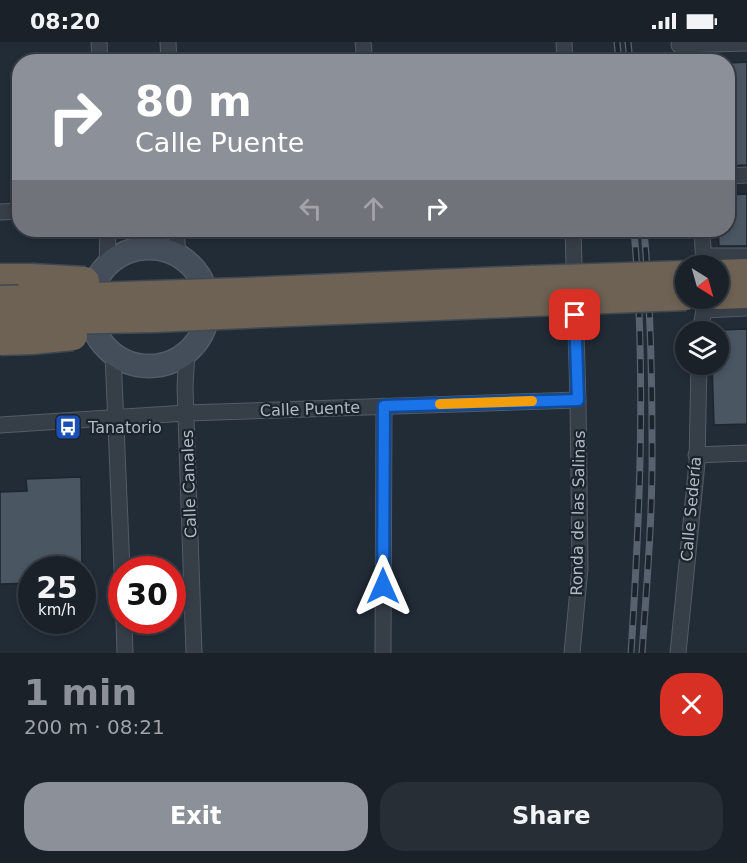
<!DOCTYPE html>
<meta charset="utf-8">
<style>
body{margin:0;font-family:"DejaVu Sans",sans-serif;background:#272e35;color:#f1f3f6;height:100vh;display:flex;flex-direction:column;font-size:22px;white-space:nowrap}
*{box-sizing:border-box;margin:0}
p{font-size:20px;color:#9fa3a8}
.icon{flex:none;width:33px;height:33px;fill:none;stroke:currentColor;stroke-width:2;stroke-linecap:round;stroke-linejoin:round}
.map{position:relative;height:611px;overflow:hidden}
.side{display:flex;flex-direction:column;background:#1a2129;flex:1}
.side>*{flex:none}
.banner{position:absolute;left:12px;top:12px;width:723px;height:183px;border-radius:24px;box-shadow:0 3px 9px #0003,0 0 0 2px #383e46;background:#8c9099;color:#fff;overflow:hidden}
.needle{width:39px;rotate:143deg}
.fabs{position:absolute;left:675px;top:213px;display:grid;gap:12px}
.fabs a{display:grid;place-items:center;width:54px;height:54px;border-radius:50%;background:#1a2129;box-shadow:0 3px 9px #0003,0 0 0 2px #383e46;font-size:30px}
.speed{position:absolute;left:18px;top:514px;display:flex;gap:12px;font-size:30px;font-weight:700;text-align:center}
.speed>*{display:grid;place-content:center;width:78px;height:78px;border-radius:50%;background:#1a2129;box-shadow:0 3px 9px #0003,0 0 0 2px #383e46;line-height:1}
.speed small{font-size:15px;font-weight:400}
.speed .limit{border:9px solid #d22;background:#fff;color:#111}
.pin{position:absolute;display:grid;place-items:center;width:51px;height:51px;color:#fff;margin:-26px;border-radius:12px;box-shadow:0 3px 9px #0006}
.me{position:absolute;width:66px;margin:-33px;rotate:0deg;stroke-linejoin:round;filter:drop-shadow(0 0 4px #0008)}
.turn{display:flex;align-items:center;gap:21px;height:126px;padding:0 24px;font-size:27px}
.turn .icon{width:78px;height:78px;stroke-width:2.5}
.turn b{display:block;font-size:42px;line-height:51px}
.lanes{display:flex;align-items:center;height:57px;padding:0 24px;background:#0003;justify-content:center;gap:30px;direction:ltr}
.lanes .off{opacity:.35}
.round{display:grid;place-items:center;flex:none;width:63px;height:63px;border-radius:24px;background:#272e35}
.summary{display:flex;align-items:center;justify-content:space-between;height:102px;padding:0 24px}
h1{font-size:36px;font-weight:700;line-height:45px;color:#8c9099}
.primary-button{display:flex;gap:12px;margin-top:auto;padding:12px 24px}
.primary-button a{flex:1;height:69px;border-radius:24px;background:#8c9099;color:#fff;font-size:24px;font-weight:700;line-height:69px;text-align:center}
.primary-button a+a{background:#272e35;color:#f1f3f6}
.status{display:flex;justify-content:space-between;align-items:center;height:42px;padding:0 30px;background:#1a2129;direction:ltr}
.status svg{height:16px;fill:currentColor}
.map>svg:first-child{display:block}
</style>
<div class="status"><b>08:20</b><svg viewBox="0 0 49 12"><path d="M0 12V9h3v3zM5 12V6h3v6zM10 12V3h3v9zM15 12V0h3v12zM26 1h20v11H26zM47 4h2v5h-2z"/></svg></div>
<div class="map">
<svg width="747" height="611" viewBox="0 0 747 611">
<rect width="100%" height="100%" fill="#222c37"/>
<!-- building -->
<g fill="#4b5663" stroke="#1d252e" stroke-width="1.5">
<path d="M 747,20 L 747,123 L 728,124 L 728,21 Z"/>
<path d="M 747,152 L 747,204 L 719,204 L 718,188 L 728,188 L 728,153 Z"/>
<path d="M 747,287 L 747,382 L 714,383 L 712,322 L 718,322 L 718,288 Z"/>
<path d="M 81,435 L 82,528 L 32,528 L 32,541 L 0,542 L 0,450 L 27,449 L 26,437 Z"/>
</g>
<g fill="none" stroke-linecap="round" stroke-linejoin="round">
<defs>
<g id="street">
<path d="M 99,0 L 100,20"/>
<path d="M 168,0 L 169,20"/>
<path d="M 363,0 L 365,20"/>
<path d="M 564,0 L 565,20"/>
<path d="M 679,3 L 747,1"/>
<path d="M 728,134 L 747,133"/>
<path d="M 0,170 L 20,169"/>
<path d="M 176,188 L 178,213"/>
<path d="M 702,188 L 704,224"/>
<path d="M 705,214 L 747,214"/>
<path d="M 107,224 L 108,188"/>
<path d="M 704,268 L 747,266"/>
<path d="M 700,290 L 704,268 L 704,256"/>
<path d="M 187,310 L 185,345 L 194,611"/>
<path d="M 113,312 L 122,528"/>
<path d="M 0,383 L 186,371 L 578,358"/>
<path d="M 696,413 L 747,411"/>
<path d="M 124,579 L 125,611"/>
<path d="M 383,611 L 384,364"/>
<path d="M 572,611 L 580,526 L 578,358 L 573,188"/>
<path d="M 678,611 L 697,421 L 699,322"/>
</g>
<circle id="secondary" cx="149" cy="265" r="59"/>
<g id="highway">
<path d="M 718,232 L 747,231"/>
<path d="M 0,236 L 31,236"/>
<path d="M 243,250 L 531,238"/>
<path d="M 718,253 L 747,252"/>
<path d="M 244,272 L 531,260"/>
</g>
</defs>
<!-- street casing -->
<use href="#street" stroke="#535c65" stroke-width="17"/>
<!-- secondary casing -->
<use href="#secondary" stroke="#535c65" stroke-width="25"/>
<!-- highway casing -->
<use href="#highway" stroke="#404952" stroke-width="31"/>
<!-- street -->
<use href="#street" stroke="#363e48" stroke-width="15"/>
<!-- secondary -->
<use href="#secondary" stroke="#444d5a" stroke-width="22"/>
<!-- highway -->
<use href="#highway" stroke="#6d6253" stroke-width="28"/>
<defs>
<g id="rail">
<path d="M 617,0 L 619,20"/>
<path d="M 628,0 L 630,20"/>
<path d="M 631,611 C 640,470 646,329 634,188"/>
<path d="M 642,611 C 647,540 653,468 652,397 C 652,327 650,257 644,188"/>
</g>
</defs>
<!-- rail casing -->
<use href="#rail" stroke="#58626e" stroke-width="7"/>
<!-- rail -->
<use href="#rail" stroke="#1b232c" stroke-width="4.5" stroke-dasharray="14" stroke-linecap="butt"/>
<defs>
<g id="highway-bridge">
<path d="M 31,236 L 85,239"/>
<path d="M 531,238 L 686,233"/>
<path d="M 0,258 L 243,250"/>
<path d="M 531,260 L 686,254"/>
<path d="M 0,279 L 155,276 L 244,272"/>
<path d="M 0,299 L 32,298 L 73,294"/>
</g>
</defs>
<!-- highway-bridge casing -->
<use href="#highway-bridge" stroke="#404952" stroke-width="31" stroke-linecap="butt"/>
<!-- highway-bridge -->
<use href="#highway-bridge" stroke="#6d6253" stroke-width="28"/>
</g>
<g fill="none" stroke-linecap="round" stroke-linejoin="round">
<defs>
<path id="route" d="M 383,544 L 384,364 L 578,358 L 575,273"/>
</defs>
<!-- route casing -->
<use href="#route" stroke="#114b97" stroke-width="15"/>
<!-- route -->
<use href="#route" stroke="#1a73e8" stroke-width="10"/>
<!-- slow -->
<path stroke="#f59e0b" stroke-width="10" d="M 440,362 L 532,359"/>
</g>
<!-- icons -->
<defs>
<symbol id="bus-square" viewBox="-11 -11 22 22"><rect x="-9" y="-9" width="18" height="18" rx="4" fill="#1a4fb4" stroke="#1b232c"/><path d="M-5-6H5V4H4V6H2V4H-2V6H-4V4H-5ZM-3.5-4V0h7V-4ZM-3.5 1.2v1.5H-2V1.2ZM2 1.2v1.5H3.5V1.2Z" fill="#fff"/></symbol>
</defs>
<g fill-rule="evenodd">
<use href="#bus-square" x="53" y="370" width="30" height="30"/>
</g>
<g text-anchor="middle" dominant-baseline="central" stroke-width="4.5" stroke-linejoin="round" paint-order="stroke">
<!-- street labels -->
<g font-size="16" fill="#b0b9c4" stroke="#1b232c">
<text transform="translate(310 367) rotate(-2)">Calle Puente</text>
<text transform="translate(189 442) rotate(-92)">Calle Canales</text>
<text transform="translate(691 467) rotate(-85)">Calle Sedería</text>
<text transform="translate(578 471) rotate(-89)">Ronda de las Salinas</text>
</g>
<!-- poi labels -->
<g font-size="16" fill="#b0b9c4" stroke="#1b232c" text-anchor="start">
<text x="88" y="385">Tanatorio</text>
</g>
</g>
</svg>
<div class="fabs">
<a><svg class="needle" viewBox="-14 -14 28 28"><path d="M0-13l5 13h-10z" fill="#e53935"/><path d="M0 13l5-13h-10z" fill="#9fa3a8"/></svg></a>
<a><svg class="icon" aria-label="layers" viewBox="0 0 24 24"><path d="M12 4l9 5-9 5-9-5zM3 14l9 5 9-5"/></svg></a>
</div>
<div class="speed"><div>25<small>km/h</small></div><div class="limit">30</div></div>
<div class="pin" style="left:575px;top:273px;background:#d93025"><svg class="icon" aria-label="arrive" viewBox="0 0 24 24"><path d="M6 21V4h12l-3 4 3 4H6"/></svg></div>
<svg class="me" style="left:383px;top:544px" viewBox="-20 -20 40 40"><path d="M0-17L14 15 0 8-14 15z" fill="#1a73e8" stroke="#fff" stroke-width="4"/></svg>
<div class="banner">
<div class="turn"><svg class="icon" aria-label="right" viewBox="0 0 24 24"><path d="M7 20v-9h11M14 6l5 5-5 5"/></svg><div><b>80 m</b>Calle Puente</div></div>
<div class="lanes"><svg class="icon off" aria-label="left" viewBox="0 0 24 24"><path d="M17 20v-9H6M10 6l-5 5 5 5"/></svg><svg class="icon off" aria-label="ahead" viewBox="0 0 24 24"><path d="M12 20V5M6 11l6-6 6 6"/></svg><svg class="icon" aria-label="right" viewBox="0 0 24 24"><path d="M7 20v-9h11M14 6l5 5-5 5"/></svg></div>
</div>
</div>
<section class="side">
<div class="summary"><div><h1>1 min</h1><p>200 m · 08:21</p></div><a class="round" style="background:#d93025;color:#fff"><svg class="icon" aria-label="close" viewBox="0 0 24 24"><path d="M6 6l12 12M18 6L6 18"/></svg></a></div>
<div class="primary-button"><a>Exit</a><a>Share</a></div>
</section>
